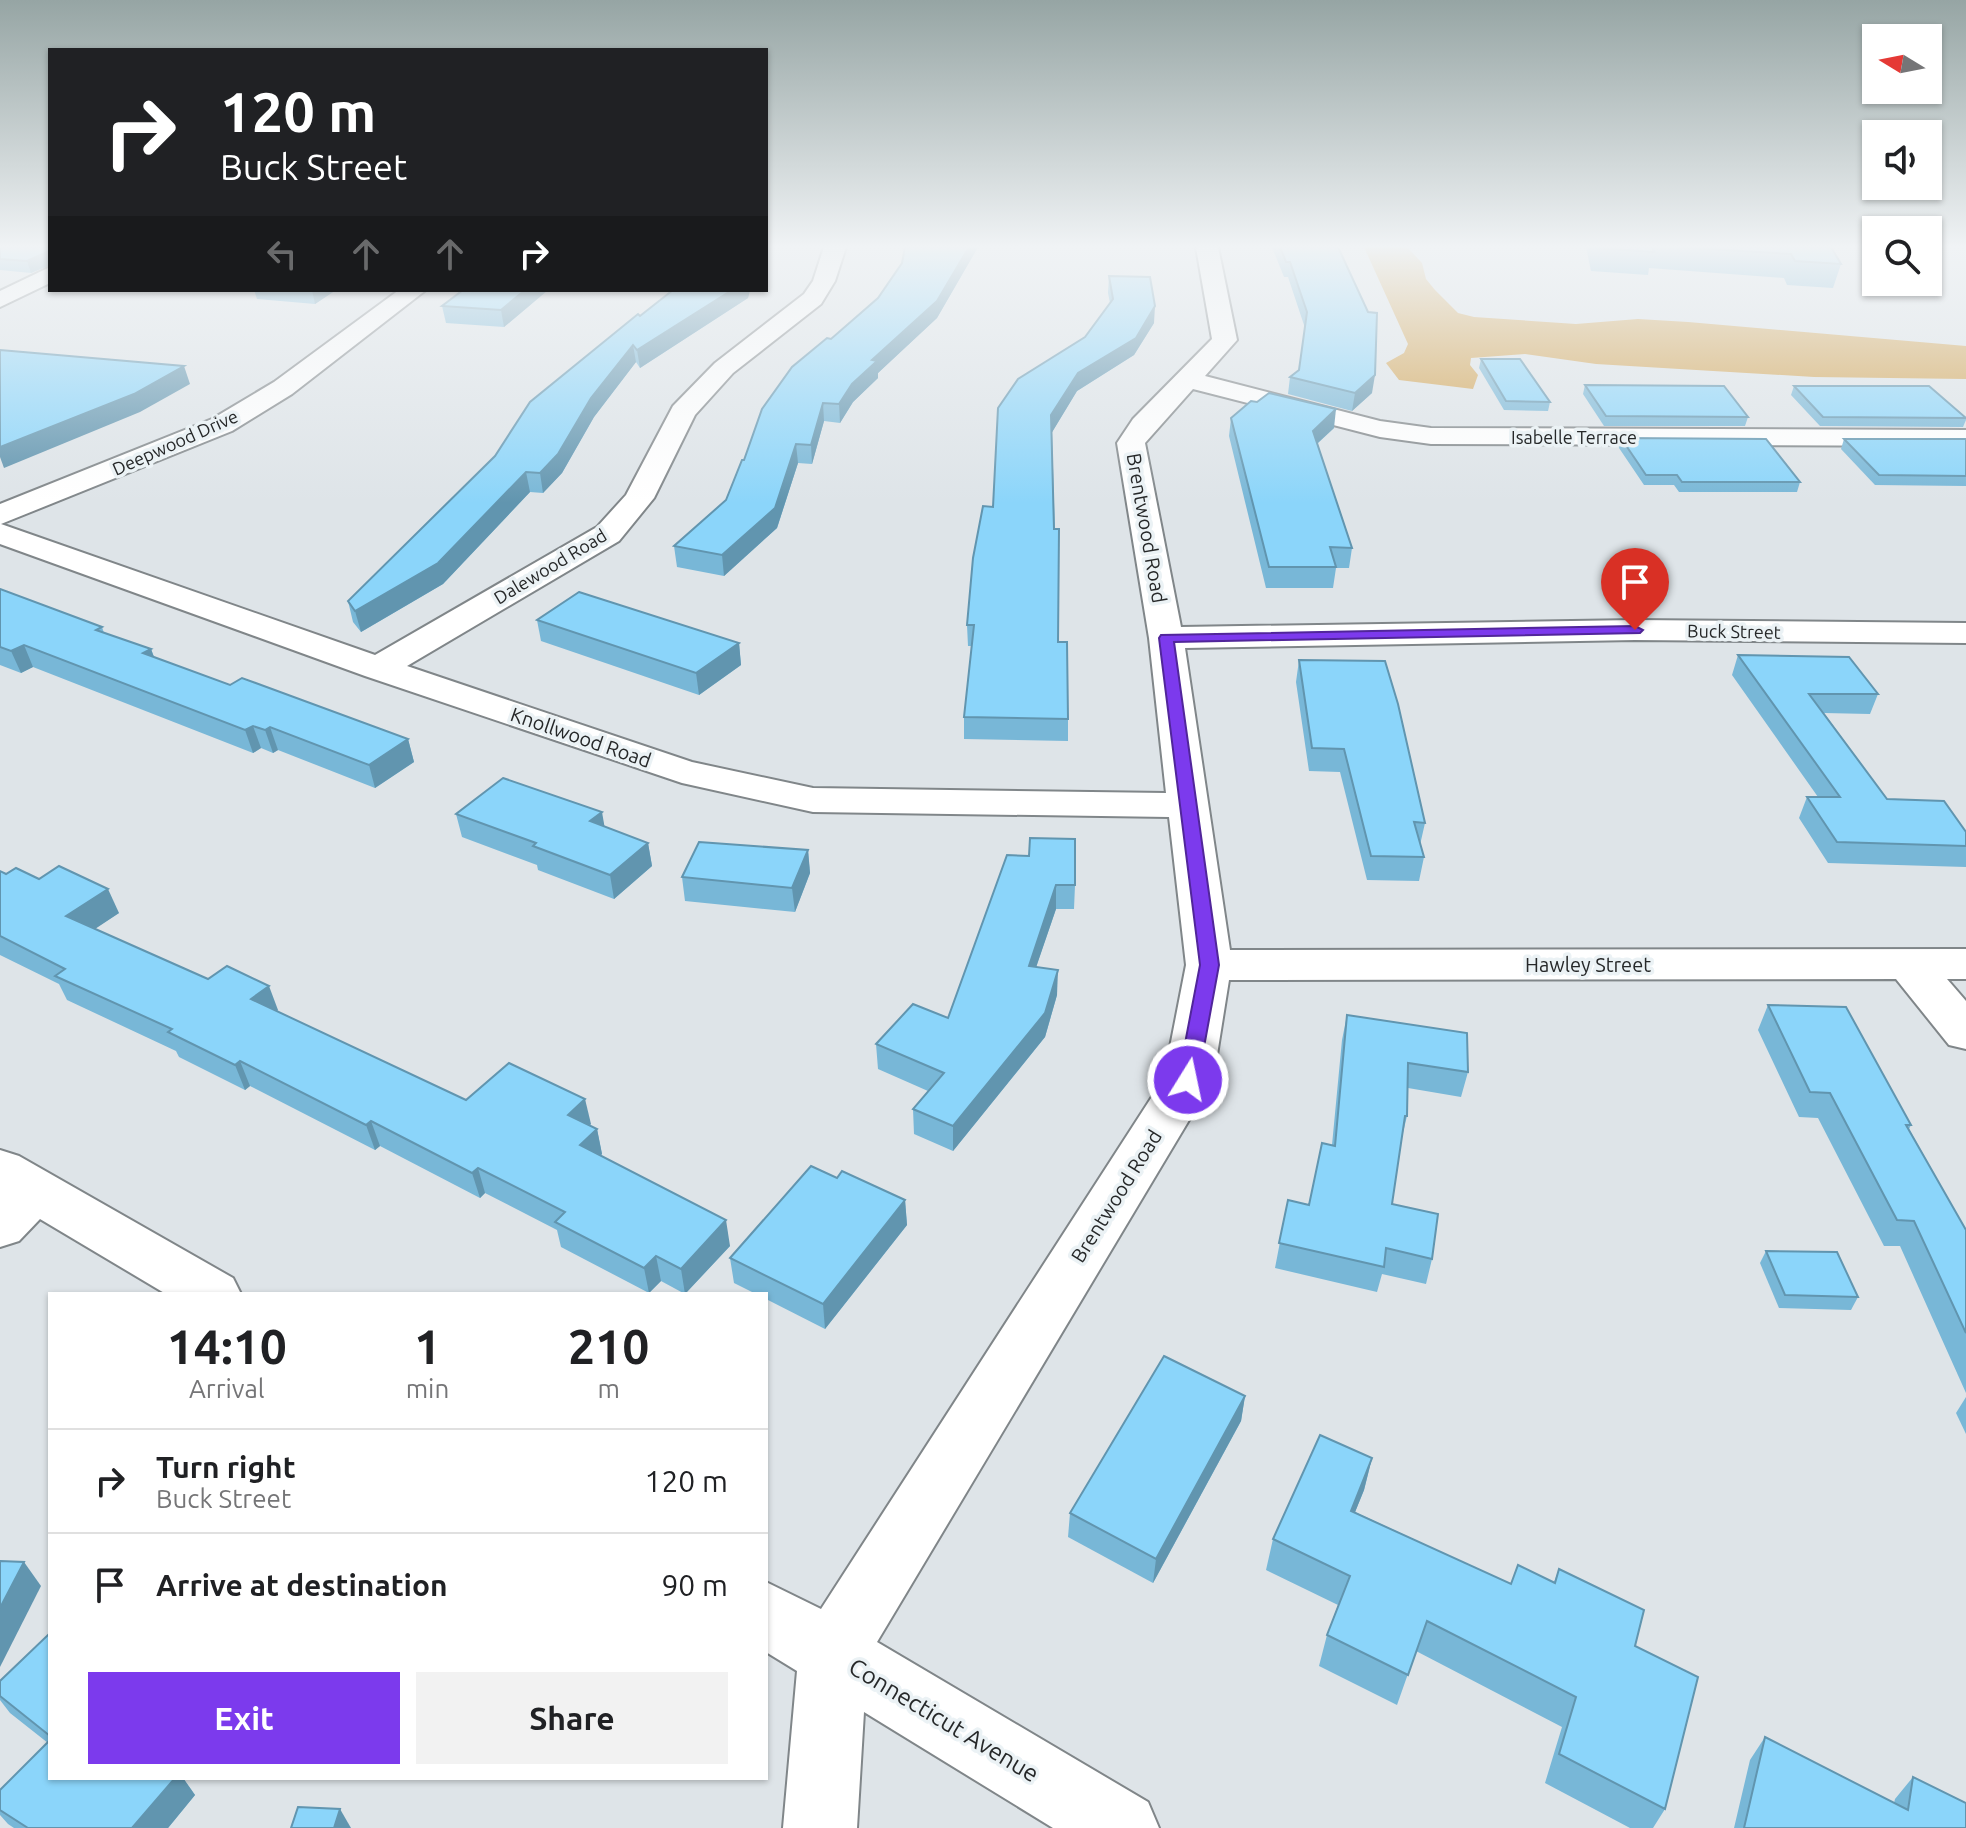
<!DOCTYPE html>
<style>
body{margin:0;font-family:Ubuntu,sans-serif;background:#f2f2f2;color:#202124;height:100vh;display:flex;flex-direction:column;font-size:30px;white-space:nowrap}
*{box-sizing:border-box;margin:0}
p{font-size:26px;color:#757577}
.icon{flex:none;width:44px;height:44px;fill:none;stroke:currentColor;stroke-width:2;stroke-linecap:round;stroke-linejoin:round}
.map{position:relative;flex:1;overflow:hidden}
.details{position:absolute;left:48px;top:1292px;width:720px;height:488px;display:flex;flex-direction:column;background:#fff;border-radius:0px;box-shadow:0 2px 6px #0004}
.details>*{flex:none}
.guide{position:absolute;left:48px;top:48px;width:720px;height:244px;border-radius:0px;box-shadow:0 2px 6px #0004;background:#202124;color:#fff;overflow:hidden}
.needle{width:52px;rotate:280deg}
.controls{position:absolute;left:1862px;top:24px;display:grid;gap:16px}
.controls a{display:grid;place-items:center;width:80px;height:80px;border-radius:0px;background:#fff;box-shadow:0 2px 6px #0004;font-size:40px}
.pin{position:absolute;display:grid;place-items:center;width:68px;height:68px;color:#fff;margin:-82px -34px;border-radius:50% 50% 50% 0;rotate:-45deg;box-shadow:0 0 8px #0007}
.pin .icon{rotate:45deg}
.me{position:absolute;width:88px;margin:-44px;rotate:10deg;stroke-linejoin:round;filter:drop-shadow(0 0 6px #0008)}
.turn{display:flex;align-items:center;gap:28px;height:168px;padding:0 40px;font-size:36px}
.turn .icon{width:104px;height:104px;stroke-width:2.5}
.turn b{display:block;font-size:56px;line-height:68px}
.lanes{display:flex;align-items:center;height:76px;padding:0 40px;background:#0003;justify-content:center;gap:40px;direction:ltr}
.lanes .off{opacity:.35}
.eta{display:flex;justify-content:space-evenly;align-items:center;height:136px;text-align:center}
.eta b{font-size:48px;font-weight:700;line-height:56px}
.button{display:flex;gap:16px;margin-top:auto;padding:16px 40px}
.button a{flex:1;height:92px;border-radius:0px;background:#7c3aed;color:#fff;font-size:32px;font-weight:700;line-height:92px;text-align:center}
.button a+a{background:#f2f2f2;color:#202124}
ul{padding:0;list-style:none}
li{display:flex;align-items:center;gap:24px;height:104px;padding:0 40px;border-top:2px solid #e0e0e0}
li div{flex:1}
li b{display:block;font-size:30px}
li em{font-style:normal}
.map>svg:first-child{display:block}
</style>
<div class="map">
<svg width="1966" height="1828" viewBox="0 0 1966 1828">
<rect width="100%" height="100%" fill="#dee4e8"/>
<!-- forest -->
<path fill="#d2a454" d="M 1364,247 L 1407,247 L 1422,263 L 1426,279 L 1435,290 L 1458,313 L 1474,317 L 1576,324 L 1638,319 L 1688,322 L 1966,346 L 1966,379 L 1814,377 L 1596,364 L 1525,354 L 1471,358 L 1470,365 L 1478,375 L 1473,389 L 1399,380 L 1386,363 L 1404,353 L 1408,344 Z"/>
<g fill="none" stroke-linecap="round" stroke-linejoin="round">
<defs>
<g id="street">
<path d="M 824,247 L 846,247 L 835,281 L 821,304 L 733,373 L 695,415 L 654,498 L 619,541 L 407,666 L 692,762 L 813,788 L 1166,793 L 1149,638 L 1117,443 L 1133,419 L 1212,339 L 1196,247 L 1218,247 L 1237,340 L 1205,376 L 1380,421 L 1431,428 L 1966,430 L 1966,446 L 1431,444 L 1380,437 L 1193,389 L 1145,443 L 1181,627 L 1635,620 L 1966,623 L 1966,643 L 1635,640 L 1185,648 L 1230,950 L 1966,949 L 1966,979 L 1947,979 L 1966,1001 L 1966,1049 L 1949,1045 L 1896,979 L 1229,980 L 1213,1080 L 877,1642 L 1148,1802 L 1159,1828 L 1053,1828 L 864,1712 L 857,1828 L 783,1828 L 797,1671 L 766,1652 L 766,1582 L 821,1609 L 1164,1078 L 1186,965 L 1169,817 L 813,812 L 682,783 L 365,676 L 0,544 L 0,504 L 212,419 L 274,382 L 399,290 L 426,290 L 292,394 L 232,431 L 1,524 L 375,655 L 597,527 L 626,495 L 673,406 L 715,363 L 804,294 L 813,281 Z"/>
<path d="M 50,267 L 50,283 L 0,307 L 0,291 Z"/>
<path d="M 0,1150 L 19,1156 L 233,1278 L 241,1294 L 166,1294 L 40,1219 L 19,1241 L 0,1247 Z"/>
</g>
</defs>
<!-- street casing -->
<use href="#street" stroke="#808689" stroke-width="4"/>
<!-- street -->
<use href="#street" fill="#fff" fill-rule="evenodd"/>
</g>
<!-- wall -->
<g fill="#78b7d7">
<path d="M 0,247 L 50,247 L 50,266 L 50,265 L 31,273 L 0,270 Z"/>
<path d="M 905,247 L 978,247 L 937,318 L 878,373 L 878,378 L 853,402 L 840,423 L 824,421 L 812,464 L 798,463 L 777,528 L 724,576 L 677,567 L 674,546 L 726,500 L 744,460 L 831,339 L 878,298 L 902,263 Z"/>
<path d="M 1272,247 L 1338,247 L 1372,393 L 1352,411 L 1288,394 L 1290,377 L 1299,370 L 1305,328 L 1288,277 L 1284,277 Z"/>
<path d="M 1586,247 L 1831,247 L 1841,264 L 1833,288 L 1787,285 L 1784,278 L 1649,268 L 1648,275 L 1591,271 Z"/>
<path d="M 1109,276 L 1154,323 L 1134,355 L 1077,391 L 1052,432 L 1058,642 L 1068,719 L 1068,741 L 964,739 L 964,717 L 972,646 L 968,646 L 967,625 L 1085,337 L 1110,303 L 1108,293 Z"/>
<path d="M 254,290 L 336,290 L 315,304 L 257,299 Z"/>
<path d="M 463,290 L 548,290 L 504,327 L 446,323 L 442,306 Z"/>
<path d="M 673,290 L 750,290 L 748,298 L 640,368 L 636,362 L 594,417 L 562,473 L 543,493 L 530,492 L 443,584 L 361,632 L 353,622 L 348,601 L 640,316 Z"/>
<path d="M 1481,359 L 1550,402 L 1548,411 L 1504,410 L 1479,368 Z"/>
<path d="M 1585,385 L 1748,417 L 1745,426 L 1604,426 L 1583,394 Z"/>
<path d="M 1794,386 L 1966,417 L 1966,420 L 1963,427 L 1820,426 L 1791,395 Z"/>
<path d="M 1231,418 L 1334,428 L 1317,444 L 1352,548 L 1349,568 L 1336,568 L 1333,588 L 1266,588 L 1229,436 Z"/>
<path d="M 1621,438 L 1800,482 L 1797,492 L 1679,492 L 1674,485 L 1644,485 L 1619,448 Z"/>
<path d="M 1844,439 L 1966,439 L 1966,486 L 1875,485 L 1841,449 Z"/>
<path d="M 0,589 L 102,627 L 104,633 L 151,649 L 154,657 L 230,685 L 408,739 L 414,762 L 375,788 L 278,750 L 273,753 L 261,748 L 253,753 L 33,667 L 21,673 L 0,665 Z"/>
<path d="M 537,620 L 739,643 L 741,665 L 699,695 L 541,641 Z"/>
<path d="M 1738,655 L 1878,694 L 1870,714 L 1824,713 L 1887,799 L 1966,832 L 1966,867 L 1828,863 L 1799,818 L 1807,797 L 1818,797 L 1732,675 Z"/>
<path d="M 1299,660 L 1425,823 L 1420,845 L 1424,857 L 1419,881 L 1367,880 L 1340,772 L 1309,771 L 1296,682 Z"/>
<path d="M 456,814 L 604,827 L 648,843 L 652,866 L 614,899 L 538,870 L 537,865 L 462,837 Z"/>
<path d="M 808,850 L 810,873 L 795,912 L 685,901 L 682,877 Z"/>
<path d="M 1007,855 L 1075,885 L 1074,909 L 1056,909 L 1036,967 L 1057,995 L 1045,1037 L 953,1151 L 914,1134 L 913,1109 L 928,1091 L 878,1069 L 876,1044 L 948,1018 Z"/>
<path d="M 0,871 L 119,913 L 94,929 L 278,1010 L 277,1011 L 466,1100 L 591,1124 L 589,1125 L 597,1129 L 602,1154 L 600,1156 L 730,1246 L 685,1294 L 661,1281 L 649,1293 L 561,1247 L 557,1230 L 485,1193 L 480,1198 L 380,1146 L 375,1150 L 250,1086 L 245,1090 L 179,1057 L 176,1051 L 67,1000 L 59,984 L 0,955 Z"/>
<path d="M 1768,1005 L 1911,1125 L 1909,1129 L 1966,1230 L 1966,1393 L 1900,1246 L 1884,1246 L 1818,1118 L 1799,1117 L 1758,1030 Z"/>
<path d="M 1347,1015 L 1468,1072 L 1461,1097 L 1408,1088 L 1407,1116 L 1401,1141 L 1392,1204 L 1432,1259 L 1426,1284 L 1382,1274 L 1377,1292 L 1275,1268 L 1288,1200 L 1309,1205 L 1332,1145 L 1342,1040 Z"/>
<path d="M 837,1178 L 905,1200 L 907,1225 L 825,1329 L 766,1299 L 766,1294 L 756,1294 L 734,1283 L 730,1258 Z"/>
<path d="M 1766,1251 L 1858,1297 L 1851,1310 L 1779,1308 L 1760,1263 Z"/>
<path d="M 1245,1396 L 1241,1421 L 1153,1583 L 1068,1537 L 1070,1513 Z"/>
<path d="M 1966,1397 L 1966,1434 L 1956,1413 Z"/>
<path d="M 1372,1458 L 1364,1490 L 1355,1512 L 1510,1584 L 1554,1582 L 1559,1569 L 1635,1646 L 1665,1809 L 1653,1828 L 1630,1828 L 1545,1783 L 1562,1727 L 1416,1651 L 1397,1705 L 1319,1666 L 1327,1635 L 1338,1605 L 1266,1570 L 1273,1539 Z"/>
<path d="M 50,1633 L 50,1778 L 183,1778 L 195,1795 L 168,1828 L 14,1828 L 8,1824 L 0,1815 L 0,1790 L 48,1743 L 10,1713 L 0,1700 L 0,1681 Z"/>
<path d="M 1765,1737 L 1894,1803 L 1895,1799 L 1913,1777 L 1966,1828 L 1734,1828 L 1750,1760 Z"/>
</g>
<!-- shaded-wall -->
<g fill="#6195af">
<path d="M 969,247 L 978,247 L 937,318 L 878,373 L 878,378 L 853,402 L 840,423 L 839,404 L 852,384 Z"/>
<path d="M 47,252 L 50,265 L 31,273 L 27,261 Z"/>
<path d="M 312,290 L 336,290 L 315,304 Z"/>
<path d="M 525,290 L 548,290 L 504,327 L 501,310 Z"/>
<path d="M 732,290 L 750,290 L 748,298 L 640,368 L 637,350 Z"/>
<path d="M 1155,306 L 1154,323 L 1134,355 L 1077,391 L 1051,434 L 1051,415 L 1078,373 Z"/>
<path d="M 633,345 L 636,362 L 594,417 L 562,473 L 543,493 L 540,473 L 591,398 Z"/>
<path d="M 184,366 L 190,384 L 140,412 L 4,468 L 0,457 L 0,447 Z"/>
<path d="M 1375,375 L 1372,393 L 1352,411 L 1355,393 Z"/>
<path d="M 823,403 L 824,421 L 812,464 L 811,445 Z"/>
<path d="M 1336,409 L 1334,428 L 1310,450 L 1313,431 Z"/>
<path d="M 796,444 L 798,463 L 777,528 L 724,576 L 722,555 Z"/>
<path d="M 526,472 L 530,492 L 443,584 L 361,632 L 355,611 Z"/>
<path d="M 739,643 L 741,665 L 699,695 L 696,673 Z"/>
<path d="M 24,645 L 33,667 L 21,673 L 11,651 Z"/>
<path d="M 151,649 L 159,671 L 143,653 Z"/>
<path d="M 253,726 L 261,748 L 253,753 L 245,730 Z"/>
<path d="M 270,727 L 278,750 L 273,753 L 265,730 Z"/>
<path d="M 408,739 L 414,762 L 375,788 L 369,765 Z"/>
<path d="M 602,812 L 606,835 L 590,821 Z"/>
<path d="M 648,843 L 652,866 L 614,899 L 610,875 Z"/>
<path d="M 808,850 L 810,873 L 795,912 L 792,888 Z"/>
<path d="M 1056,885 L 1056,909 L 1028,991 L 1029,966 Z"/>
<path d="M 108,889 L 119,913 L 77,941 L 66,916 Z"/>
<path d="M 1058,970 L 1057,995 L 1045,1037 L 953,1151 L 953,1126 Z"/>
<path d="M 269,986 L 278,1010 L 261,1024 L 251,999 Z"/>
<path d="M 240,1061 L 250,1086 L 245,1090 L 235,1065 Z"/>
<path d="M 585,1099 L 591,1124 L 574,1140 L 568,1115 Z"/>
<path d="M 371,1121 L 380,1146 L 375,1150 L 366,1125 Z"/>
<path d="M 597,1129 L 602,1154 L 585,1170 L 580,1145 Z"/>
<path d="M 478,1168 L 485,1193 L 480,1198 L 472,1173 Z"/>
<path d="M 905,1200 L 907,1225 L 825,1329 L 823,1304 Z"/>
<path d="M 726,1220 L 730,1246 L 685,1294 L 681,1269 Z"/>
<path d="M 656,1256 L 661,1281 L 649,1293 L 644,1268 Z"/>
<path d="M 1245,1396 L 1241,1421 L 1153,1583 L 1156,1559 Z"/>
<path d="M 1372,1458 L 1364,1490 L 1343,1542 L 1351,1511 Z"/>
<path d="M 24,1562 L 41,1586 L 0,1667 L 0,1608 Z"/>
<path d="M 175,1778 L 183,1778 L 195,1795 L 168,1828 L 132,1828 Z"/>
<path d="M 340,1809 L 351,1828 L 334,1828 Z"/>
</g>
<!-- building -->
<g fill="#8bd5fa" stroke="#6195af" stroke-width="2">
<path d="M 0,247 L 50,247 L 50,263 L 49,263 L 47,252 L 27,261 L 0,259 Z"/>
<path d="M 905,247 L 969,247 L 937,301 L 872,360 L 877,361 L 852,384 L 839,404 L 823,403 L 811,445 L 796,444 L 775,508 L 722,555 L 674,546 L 726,500 L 742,460 L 744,460 L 762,409 L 792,367 L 827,338 L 831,339 L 878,298 L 902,263 Z"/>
<path d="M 1280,247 L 1338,247 L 1368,312 L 1377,313 L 1375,375 L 1355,393 L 1290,377 L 1299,370 L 1307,312 L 1290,262 L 1286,262 Z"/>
<path d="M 1596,247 L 1652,247 L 1654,252 L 1596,248 Z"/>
<path d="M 1676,247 L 1831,247 L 1841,264 L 1795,261 L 1791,254 Z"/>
<path d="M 1109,276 L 1150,277 L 1155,306 L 1136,338 L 1078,373 L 1051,415 L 1054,529 L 1059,529 L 1058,642 L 1067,642 L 1068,719 L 964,717 L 974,625 L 967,625 L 973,558 L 983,506 L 993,507 L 998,408 L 1018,379 L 1085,337 L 1113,299 Z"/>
<path d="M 463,290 L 525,290 L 501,310 L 442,306 Z"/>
<path d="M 673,290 L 732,290 L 637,350 L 633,345 L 591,398 L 558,454 L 540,473 L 526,472 L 438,563 L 355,611 L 348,601 L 495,456 L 530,402 L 638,314 L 640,316 Z"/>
<path d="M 0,350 L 184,366 L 134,394 L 0,447 Z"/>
<path d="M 1481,359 L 1520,359 L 1550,402 L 1506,401 Z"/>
<path d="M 1585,385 L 1724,386 L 1748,417 L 1606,416 Z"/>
<path d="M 1794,386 L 1929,386 L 1966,418 L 1823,417 Z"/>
<path d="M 1269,393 L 1336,409 L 1313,431 L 1352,548 L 1330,547 L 1336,567 L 1269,567 L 1231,418 L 1251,401 L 1257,402 Z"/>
<path d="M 1621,438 L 1766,439 L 1800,482 L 1682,482 L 1677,475 L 1646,475 Z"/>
<path d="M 1844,439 L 1966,439 L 1966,476 L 1879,475 Z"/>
<path d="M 0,589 L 102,627 L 96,630 L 151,649 L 143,653 L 230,685 L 242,678 L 408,739 L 369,765 L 270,727 L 265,730 L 253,726 L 245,730 L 24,645 L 11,651 L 0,647 Z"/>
<path d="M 579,592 L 739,643 L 696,673 L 537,620 Z"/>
<path d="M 1738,655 L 1849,657 L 1878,694 L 1809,694 L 1887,799 L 1944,801 L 1966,832 L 1966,846 L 1837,842 L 1807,797 L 1840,797 Z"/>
<path d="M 1299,660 L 1385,661 L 1398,704 L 1425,823 L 1414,822 L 1424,857 L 1371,856 L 1344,749 L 1312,748 Z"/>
<path d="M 503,778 L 602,812 L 590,821 L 648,843 L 610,875 L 533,846 L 536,843 L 456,814 Z"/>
<path d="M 1030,838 L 1075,839 L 1075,885 L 1056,885 L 1029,966 L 1058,970 L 1045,1013 L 953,1126 L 913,1109 L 944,1073 L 876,1044 L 913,1004 L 948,1018 L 1007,855 L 1029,856 Z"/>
<path d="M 699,842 L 808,850 L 792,888 L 682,877 Z"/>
<path d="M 59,866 L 108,889 L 66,916 L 208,979 L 227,966 L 269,986 L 251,999 L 466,1100 L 509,1063 L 585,1099 L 568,1115 L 597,1129 L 580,1145 L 726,1220 L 681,1269 L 656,1256 L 644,1268 L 555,1222 L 565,1212 L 478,1168 L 472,1173 L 371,1121 L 366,1125 L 240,1061 L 235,1065 L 168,1032 L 172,1029 L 55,976 L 65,969 L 0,936 L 0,871 L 6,874 L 16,868 L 39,879 Z"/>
<path d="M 1768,1005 L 1846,1007 L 1911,1125 L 1906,1125 L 1966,1230 L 1966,1333 L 1914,1221 L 1897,1220 L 1830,1093 L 1810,1092 Z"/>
<path d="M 1347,1015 L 1467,1033 L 1468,1072 L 1408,1063 L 1407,1116 L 1405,1116 L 1392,1204 L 1438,1214 L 1432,1259 L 1386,1248 L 1384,1267 L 1279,1243 L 1288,1200 L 1309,1205 L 1322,1143 L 1335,1146 Z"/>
<path d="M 811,1166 L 837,1178 L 842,1171 L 905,1200 L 823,1304 L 730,1258 Z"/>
<path d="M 1766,1251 L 1837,1252 L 1858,1297 L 1785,1295 Z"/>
<path d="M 1164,1356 L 1245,1396 L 1156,1559 L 1070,1513 Z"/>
<path d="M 1320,1435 L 1372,1458 L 1351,1511 L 1511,1584 L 1518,1565 L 1555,1583 L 1559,1569 L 1644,1610 L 1635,1646 L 1698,1677 L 1665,1809 L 1559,1754 L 1576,1697 L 1427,1621 L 1408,1675 L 1327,1635 L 1350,1576 L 1273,1539 Z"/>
<path d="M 0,1561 L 24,1562 L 0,1608 Z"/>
<path d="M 50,1633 L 50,1736 L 0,1696 L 0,1681 Z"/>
<path d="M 1765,1737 L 1908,1810 L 1913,1777 L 1966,1803 L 1966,1828 L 1744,1828 Z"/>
<path d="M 50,1740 L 50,1778 L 175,1778 L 132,1828 L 28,1828 L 0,1810 L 0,1790 Z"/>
<path d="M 298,1807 L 340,1809 L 334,1828 L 291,1828 Z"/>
</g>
<!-- sky -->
<linearGradient id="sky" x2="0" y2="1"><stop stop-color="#96a5a4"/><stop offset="0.49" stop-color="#f0f3f5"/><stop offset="1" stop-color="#f0f3f5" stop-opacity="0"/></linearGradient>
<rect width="1966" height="503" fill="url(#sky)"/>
<!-- route -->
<path fill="#7c3aed" stroke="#51269a" stroke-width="2" d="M 1635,626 L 1643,630 L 1640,633 L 1174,642 L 1219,965 L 1198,1080 L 1195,1085 L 1181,1085 L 1178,1080 L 1200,965 L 1159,638 L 1161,635 Z"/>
<g text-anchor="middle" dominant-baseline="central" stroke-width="7" stroke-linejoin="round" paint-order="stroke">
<!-- far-street labels -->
<g font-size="18" fill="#262829" stroke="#ebf2f5">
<text x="1574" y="437">Isabelle Terrace</text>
<text transform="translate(175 442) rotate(-24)">Deepwood Drive</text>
<text transform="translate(550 566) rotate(-31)">Dalewood Road</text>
<text transform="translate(1734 631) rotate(1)">Buck Street</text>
</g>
<!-- street labels -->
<g font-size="20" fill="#262829" stroke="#ebf2f5">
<text transform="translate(1147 528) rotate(80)">Brentwood Road</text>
<text transform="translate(581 737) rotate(19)">Knollwood Road</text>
<text x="1588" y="964">Hawley Street</text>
<text transform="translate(1116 1196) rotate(-58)">Brentwood Road</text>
</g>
<!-- near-street labels -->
<g font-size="24" fill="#262829" stroke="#ebf2f5">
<text transform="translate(944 1720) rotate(31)">Connecticut Avenue</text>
</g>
</g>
</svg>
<div class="controls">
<a><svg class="needle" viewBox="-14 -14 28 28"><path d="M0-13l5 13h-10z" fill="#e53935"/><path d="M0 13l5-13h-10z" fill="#757577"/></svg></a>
<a><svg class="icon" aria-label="sound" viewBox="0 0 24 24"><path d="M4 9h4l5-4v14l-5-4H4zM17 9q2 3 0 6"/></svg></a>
<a><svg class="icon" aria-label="search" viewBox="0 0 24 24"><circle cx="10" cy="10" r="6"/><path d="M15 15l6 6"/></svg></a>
</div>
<div class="pin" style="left:1635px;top:630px;background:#d93025"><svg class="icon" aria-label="arrive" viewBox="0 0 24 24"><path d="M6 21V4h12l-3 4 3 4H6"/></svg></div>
<svg class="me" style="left:1188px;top:1080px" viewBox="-20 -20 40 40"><circle r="17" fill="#7c3aed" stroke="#fff" stroke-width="3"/><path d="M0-11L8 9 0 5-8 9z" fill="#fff"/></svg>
<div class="guide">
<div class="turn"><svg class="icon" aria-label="right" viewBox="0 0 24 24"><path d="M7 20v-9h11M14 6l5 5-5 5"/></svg><div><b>120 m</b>Buck Street</div></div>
<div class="lanes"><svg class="icon off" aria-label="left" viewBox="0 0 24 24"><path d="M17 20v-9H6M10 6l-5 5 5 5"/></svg><svg class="icon off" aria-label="ahead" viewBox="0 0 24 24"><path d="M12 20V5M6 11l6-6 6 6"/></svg><svg class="icon off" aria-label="ahead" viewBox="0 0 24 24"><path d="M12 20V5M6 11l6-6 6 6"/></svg><svg class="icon" aria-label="right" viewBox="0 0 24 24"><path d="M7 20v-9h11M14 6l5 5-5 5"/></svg></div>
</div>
<section class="details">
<div class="eta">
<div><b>14:10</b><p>Arrival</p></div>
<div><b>1</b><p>min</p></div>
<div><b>210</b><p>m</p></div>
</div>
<ul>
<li><svg class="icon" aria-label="right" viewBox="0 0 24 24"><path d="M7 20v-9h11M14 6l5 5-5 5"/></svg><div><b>Turn right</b><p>Buck Street</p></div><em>120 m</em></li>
<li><svg class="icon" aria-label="arrive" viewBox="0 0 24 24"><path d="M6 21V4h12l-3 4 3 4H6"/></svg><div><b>Arrive at destination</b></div><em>90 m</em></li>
</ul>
<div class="button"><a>Exit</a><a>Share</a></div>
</section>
</div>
